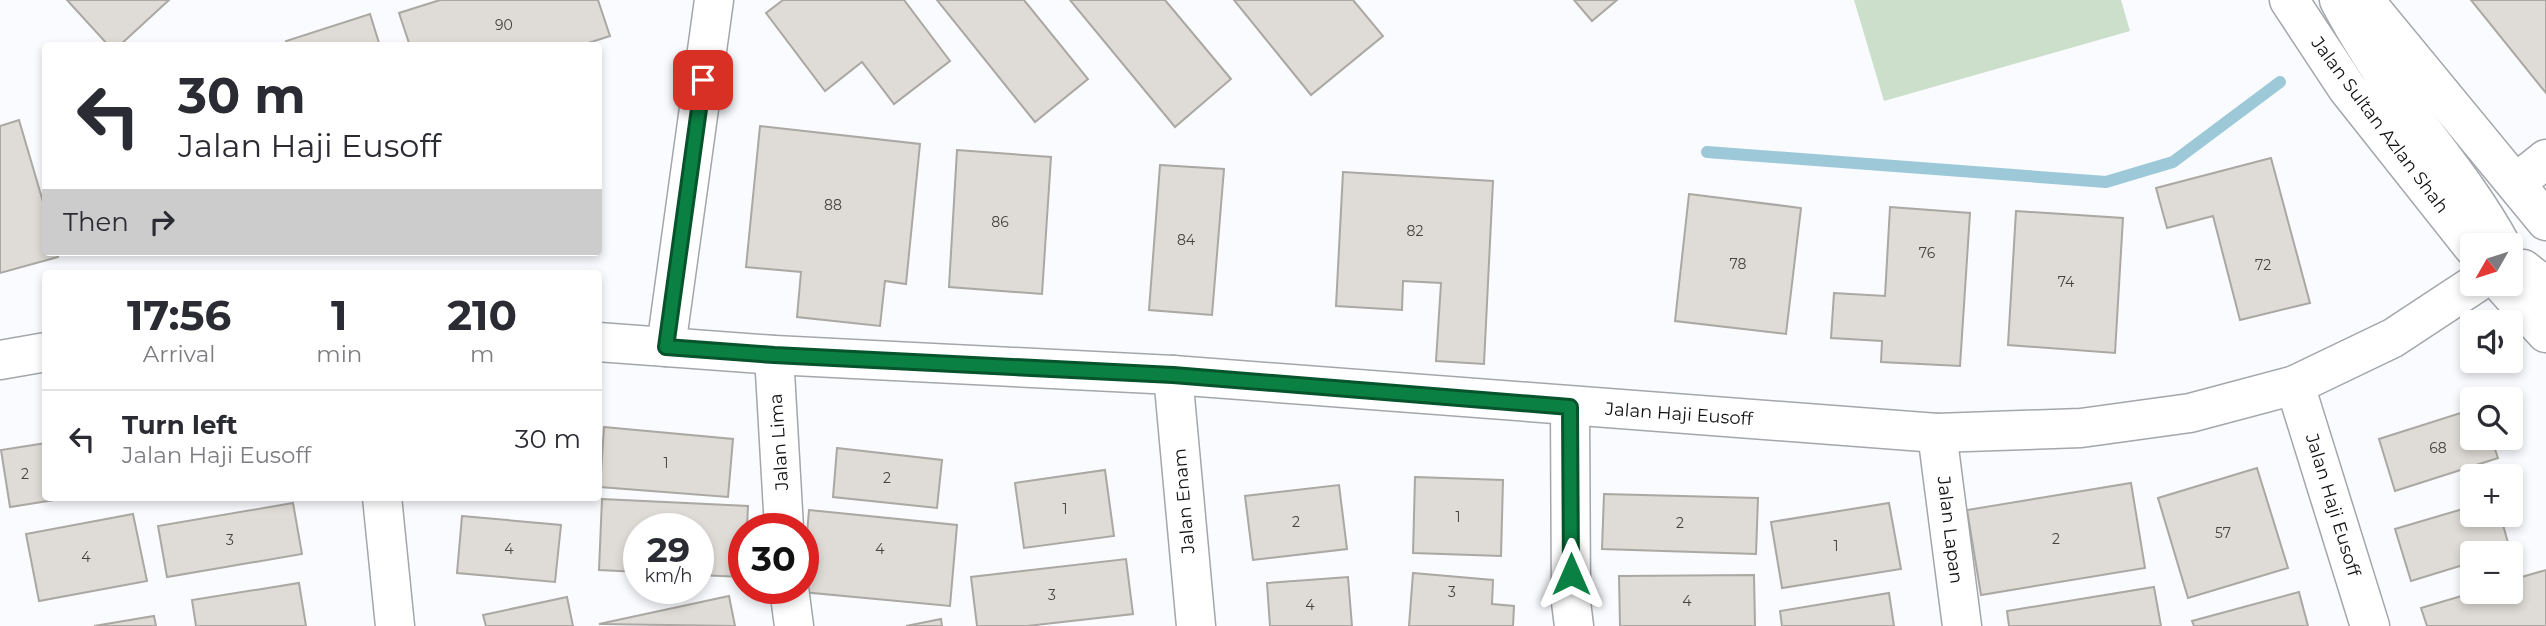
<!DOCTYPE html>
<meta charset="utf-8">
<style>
body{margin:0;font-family:Montserrat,sans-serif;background:#f7f7f7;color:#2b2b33;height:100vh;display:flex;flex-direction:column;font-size:26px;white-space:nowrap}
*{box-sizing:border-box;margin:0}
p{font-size:23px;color:#7c7c81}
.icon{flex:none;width:38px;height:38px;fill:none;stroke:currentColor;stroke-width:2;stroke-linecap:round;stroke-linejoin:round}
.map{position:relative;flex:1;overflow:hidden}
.sheet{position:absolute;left:42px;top:270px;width:560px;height:231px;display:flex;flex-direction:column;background:#fff;border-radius:7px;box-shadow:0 4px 10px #0003}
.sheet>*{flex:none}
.guide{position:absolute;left:42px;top:42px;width:560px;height:214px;border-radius:7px;box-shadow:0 4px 10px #0003;background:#fff;color:#2b2b33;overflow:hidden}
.needle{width:46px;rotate:231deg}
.buttons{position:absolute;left:2460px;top:233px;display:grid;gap:14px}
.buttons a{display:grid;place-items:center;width:63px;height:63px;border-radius:7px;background:#fff;box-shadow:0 4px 10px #0003;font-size:35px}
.speed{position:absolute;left:623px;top:513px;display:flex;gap:14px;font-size:35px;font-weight:700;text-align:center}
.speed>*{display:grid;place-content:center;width:91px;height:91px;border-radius:50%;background:#fff;box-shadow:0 4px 10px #0003;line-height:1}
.speed small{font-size:18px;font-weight:400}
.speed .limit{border:10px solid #d22;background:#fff;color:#111}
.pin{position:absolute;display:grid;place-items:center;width:60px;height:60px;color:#fff;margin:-30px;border-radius:14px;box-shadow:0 4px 10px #0006}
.me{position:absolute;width:77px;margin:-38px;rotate:0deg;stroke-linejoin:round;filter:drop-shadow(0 0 5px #0008)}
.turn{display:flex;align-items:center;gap:24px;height:147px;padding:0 21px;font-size:32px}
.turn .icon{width:91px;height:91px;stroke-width:2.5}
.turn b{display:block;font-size:49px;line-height:60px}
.then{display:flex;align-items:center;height:66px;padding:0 21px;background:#0003;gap:14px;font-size:26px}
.eta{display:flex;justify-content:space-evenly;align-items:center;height:119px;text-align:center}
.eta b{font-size:42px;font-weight:700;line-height:49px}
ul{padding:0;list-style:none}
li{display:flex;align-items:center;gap:21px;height:98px;padding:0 21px;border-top:2px solid #e1e1e2}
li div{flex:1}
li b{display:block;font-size:26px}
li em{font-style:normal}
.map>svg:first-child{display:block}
</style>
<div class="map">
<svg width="2546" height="626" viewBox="0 0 2546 626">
<rect width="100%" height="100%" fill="#f9fbfe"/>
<!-- green -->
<path fill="#ccdfcb" d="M 1854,0 L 2121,0 L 2130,31 L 1884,101 Z"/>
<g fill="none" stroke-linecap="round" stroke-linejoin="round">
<!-- stream -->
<path stroke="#9dc8d7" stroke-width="12" d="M 1707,152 L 2106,182 L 2173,162 L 2280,82"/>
</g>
<!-- building -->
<g fill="#dfdbd6" stroke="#aba8a3" stroke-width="2">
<path d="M 67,0 L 169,0 L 119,46 L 109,46 Z"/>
<path d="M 440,0 L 598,0 L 610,36 L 579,46 L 410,46 L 399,13 Z"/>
<path d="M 783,0 L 904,0 L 950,61 L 894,104 L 862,62 L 825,91 L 766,13 Z"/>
<path d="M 937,0 L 1024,0 L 1088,79 L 1035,122 Z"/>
<path d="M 1070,0 L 1165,0 L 1231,79 L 1175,127 Z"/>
<path d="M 1234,0 L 1353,0 L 1383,36 L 1311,95 Z"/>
<path d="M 1574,0 L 1617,0 L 1592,21 Z"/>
<path d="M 2471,0 L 2546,0 L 2546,93 Z"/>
<path d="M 370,14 L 380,46 L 288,46 L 286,41 Z"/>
<path d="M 19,120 L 46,212 L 46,252 L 57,252 L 58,257 L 0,273 L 0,126 Z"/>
<path d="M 760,126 L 920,144 L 906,284 L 885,281 L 880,326 L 797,317 L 801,272 L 746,267 Z"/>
<path d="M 957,150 L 1051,157 L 1042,294 L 949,287 Z"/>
<path d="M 2271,158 L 2310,303 L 2240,320 L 2213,216 L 2167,228 L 2156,188 Z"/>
<path d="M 1160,165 L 1224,169 L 1212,315 L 1149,310 Z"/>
<path d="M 1343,172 L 1493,181 L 1484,364 L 1436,361 L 1441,283 L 1403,281 L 1402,310 L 1336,306 Z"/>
<path d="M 1689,194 L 1801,208 L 1786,334 L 1675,321 Z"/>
<path d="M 1890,207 L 1970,213 L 1960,366 L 1881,362 L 1882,341 L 1831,338 L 1834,293 L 1885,296 Z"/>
<path d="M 2016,211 L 2123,218 L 2115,353 L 2008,345 Z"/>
<path d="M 2473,409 L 2473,438 L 2491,438 L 2498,458 L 2395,491 L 2379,439 Z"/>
<path d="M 604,427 L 733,439 L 728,497 L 600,487 Z"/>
<path d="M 46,443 L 46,497 L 73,497 L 10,507 L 1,450 Z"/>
<path d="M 837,448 L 942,460 L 937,508 L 833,497 Z"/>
<path d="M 2257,468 L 2288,568 L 2188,598 L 2158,498 Z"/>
<path d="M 1105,470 L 1114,536 L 1024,548 L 1015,483 Z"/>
<path d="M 1415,477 L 1503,480 L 1501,556 L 1413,553 Z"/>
<path d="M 2131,483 L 2145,568 L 1981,595 L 1967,510 Z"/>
<path d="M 1339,485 L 1347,549 L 1253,560 L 1245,496 Z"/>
<path d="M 1604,494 L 1758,498 L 1756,554 L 1602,549 Z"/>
<path d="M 602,499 L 748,506 L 747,528 L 744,528 L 744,577 L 698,575 L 698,528 L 639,528 L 639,572 L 599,570 Z"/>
<path d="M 293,503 L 302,554 L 167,577 L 158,526 Z"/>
<path d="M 1889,503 L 1901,569 L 1782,588 L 1771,522 Z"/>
<path d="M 2473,506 L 2473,514 L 2500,514 L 2510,550 L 2502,553 L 2473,553 L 2473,562 L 2411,581 L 2395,529 Z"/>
<path d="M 809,510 L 957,525 L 950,606 L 802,592 Z"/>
<path d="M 133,514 L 147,581 L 39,601 L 26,534 Z"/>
<path d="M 462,516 L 561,525 L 555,582 L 457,573 Z"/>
<path d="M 1126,559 L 1133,614 L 1027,626 L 977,626 L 971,577 Z"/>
<path d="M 2546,570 L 2546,626 L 2427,626 L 2421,608 L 2475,592 L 2511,592 L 2511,580 Z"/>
<path d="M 1413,573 L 1493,580 L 1492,604 L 1514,606 L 1513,626 L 1409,626 Z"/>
<path d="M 1754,575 L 1755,626 L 1620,626 L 1619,576 Z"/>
<path d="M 1348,577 L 1352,626 L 1270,626 L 1267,583 Z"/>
<path d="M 299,583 L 306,626 L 196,626 L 192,600 Z"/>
<path d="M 2154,587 L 2161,626 L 2009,626 L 2007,611 Z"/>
<path d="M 2299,592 L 2308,626 L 2194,626 L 2192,621 Z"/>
<path d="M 1889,593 L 1894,626 L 1782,626 L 1780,611 Z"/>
<path d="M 729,596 L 735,626 L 599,624 Z"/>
<path d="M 567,597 L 573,626 L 486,626 L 483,615 Z"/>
<path d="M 154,616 L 156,626 L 94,626 Z"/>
<path d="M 941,619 L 942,626 L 906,626 Z"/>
</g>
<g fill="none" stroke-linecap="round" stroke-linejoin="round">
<defs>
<g id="street">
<path d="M 2516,183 L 2546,159"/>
<path d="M 598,342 L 774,355 L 1173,375 L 1937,433 L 2081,428 L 2190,413 L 2295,385 L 2393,338 L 2475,284"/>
<path d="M 666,347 L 714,0"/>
<path d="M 774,355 L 784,528"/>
<path d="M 0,360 L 46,352"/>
<path d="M 1173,375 L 1196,626"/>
<path d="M 2295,385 L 2370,626"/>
<path d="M 1570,406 L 1571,602 L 1574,626"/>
<path d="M 1937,433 L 1962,626"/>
<path d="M 382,497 L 395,626"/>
<path d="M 789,588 L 794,626"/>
</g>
<g id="primary">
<path d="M 2289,0 L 2347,88 L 2473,247"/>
<path d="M 2339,0 C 2361,42 2388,82 2416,122 C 2446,162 2477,201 2501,245"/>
<path d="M 2364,0 L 2546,221"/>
<path d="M 2511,270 L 2523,269 L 2546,287"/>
<path d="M 2502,284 L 2546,333"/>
</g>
</defs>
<!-- street casing -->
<use href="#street" stroke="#a3a6ab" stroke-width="41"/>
<!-- primary casing -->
<use href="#primary" stroke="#a3a6ab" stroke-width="41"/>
<!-- street -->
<use href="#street" stroke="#fff" stroke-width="38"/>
<!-- primary -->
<use href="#primary" stroke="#fff" stroke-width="38"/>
</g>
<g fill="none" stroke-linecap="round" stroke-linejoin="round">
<defs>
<path id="route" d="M 703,80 L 666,347 L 774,355 L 1173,375 L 1570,407 L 1571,574"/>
</defs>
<!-- route casing -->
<use href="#route" stroke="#07532c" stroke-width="18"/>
<!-- route -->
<use href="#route" stroke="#0b8043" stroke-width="12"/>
</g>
<g text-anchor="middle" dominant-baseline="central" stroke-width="5" stroke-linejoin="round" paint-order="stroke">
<!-- number labels -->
<g font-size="14" fill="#444443">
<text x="504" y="25">90</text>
<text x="833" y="205">88</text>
<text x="1000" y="222">86</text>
<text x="1415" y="231">82</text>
<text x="1186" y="240">84</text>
<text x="1927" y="253">76</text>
<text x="1738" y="264">78</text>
<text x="2263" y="265">72</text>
<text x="2066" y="282">74</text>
<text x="2438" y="448">68</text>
<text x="666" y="463">1</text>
<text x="25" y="474">2</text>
<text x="887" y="478">2</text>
<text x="1065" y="509">1</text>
<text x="1458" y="517">1</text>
<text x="1296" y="522">2</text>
<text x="1680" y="523">2</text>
<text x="2223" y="533">57</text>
<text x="2056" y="539">2</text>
<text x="230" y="540">3</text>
<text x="1836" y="546">1</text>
<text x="509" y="549">4</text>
<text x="880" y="549">4</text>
<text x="86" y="557">4</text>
<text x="1452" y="592">3</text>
<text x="1052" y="595">3</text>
<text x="1687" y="601">4</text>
<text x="1310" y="605">4</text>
</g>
<!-- street labels -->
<g font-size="18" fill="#101112" stroke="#fff">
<text transform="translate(2380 125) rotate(53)">Jalan Sultan Azlan Shah</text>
<text transform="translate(1679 414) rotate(4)">Jalan Haji Eusoff</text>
<text transform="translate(779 442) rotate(-94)">Jalan Lima</text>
<text transform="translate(1184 501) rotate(-95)">Jalan Enam</text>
<text transform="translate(2333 505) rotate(73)">Jalan Haji Eusoff</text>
<text transform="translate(1950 530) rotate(83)">Jalan Lapan</text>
</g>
</g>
</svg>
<div class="buttons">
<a><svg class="needle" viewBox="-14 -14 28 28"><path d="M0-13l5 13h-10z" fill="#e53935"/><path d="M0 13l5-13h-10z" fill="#7c7c81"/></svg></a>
<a><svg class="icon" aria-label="sound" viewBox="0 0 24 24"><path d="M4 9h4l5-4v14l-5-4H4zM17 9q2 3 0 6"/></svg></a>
<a><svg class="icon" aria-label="search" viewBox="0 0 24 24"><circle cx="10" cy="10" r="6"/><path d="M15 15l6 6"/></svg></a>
<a>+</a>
<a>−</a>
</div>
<div class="speed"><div>29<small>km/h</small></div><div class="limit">30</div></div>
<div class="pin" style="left:703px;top:80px;background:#d93025"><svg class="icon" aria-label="arrive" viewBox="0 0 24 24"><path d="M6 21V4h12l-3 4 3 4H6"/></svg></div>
<svg class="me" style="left:1571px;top:574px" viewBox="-20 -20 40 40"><path d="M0-17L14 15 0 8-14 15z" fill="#0b8043" stroke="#fff" stroke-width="4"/></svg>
<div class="guide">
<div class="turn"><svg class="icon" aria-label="left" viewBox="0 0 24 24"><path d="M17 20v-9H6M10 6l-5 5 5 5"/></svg><div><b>30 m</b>Jalan Haji Eusoff</div></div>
<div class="then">Then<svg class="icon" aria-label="right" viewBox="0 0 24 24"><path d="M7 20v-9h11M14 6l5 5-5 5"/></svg></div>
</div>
<section class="sheet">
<div class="eta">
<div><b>17:56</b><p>Arrival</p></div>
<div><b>1</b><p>min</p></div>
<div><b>210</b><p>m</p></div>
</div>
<ul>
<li><svg class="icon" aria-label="left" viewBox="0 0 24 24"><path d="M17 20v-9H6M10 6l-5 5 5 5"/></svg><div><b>Turn left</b><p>Jalan Haji Eusoff</p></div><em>30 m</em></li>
</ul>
</section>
</div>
